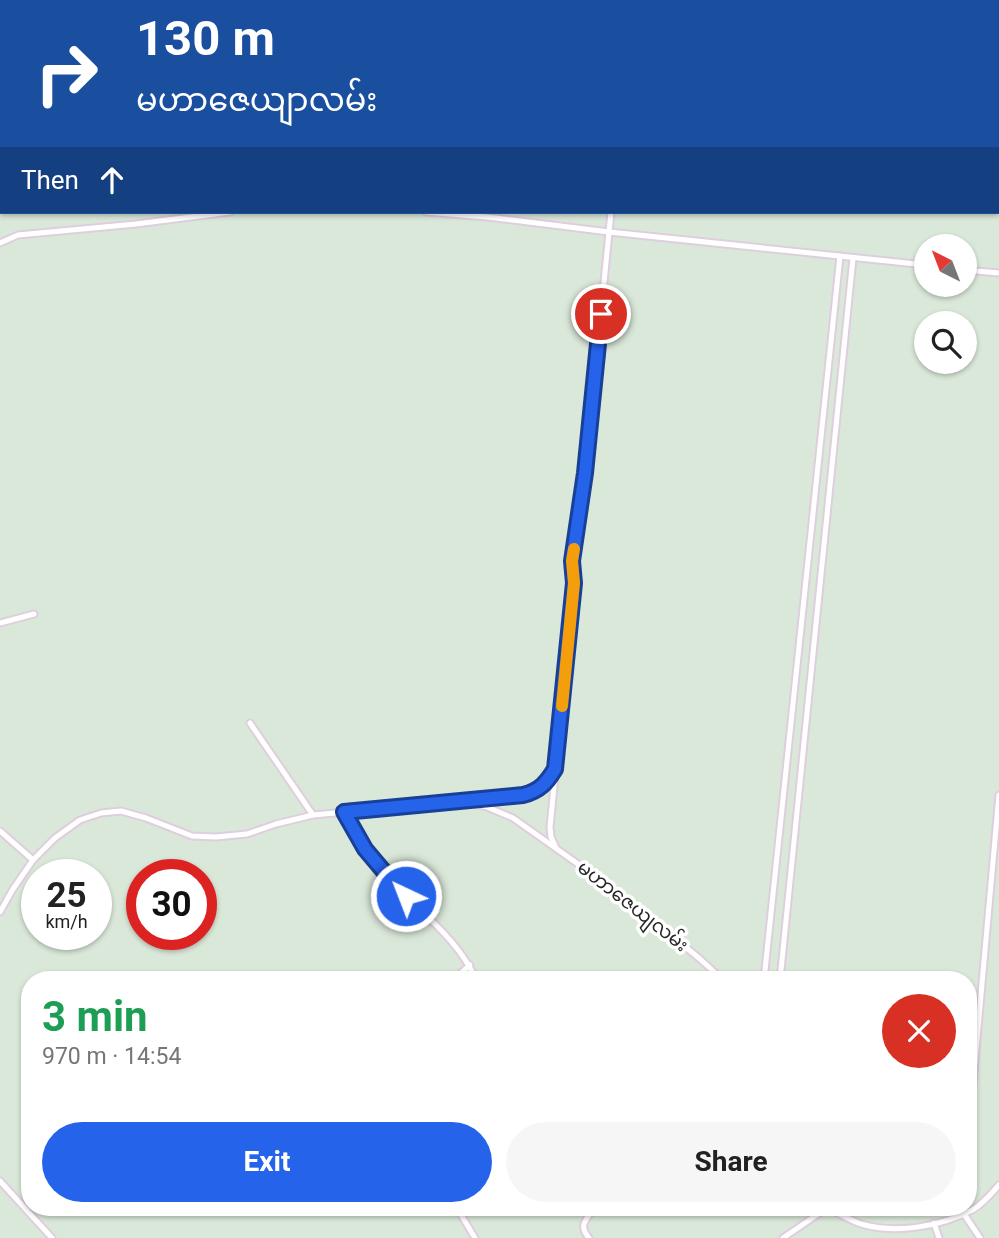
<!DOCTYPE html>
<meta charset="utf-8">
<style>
body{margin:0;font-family:Roboto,"Noto Sans Myanmar",sans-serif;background:#f6f6f6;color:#222;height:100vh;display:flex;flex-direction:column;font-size:26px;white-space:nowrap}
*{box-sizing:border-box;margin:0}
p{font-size:23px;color:#767676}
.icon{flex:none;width:38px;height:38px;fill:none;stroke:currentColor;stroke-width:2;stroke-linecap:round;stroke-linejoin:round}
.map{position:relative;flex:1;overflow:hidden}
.panel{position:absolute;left:21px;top:971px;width:956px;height:245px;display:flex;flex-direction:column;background:#fff;border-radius:28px;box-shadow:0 2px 5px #0004}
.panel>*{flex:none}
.guide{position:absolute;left:0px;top:0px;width:999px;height:214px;box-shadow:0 2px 5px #0004;background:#1a4fa0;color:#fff;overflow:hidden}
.needle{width:46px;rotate:318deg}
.tools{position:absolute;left:914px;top:234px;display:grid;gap:14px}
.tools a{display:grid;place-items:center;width:63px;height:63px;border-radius:50%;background:#fff;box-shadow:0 2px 5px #0004;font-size:35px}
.speed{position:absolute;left:21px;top:859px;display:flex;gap:14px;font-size:35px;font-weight:700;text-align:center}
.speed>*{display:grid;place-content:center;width:91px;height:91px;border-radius:50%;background:#fff;box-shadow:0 2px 5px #0004;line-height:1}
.speed small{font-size:18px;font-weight:400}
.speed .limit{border:10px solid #d22;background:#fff;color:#111}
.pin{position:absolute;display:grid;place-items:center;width:60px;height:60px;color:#fff;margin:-30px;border:4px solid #fff;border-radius:50%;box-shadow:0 2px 7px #0007}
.me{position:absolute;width:77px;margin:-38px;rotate:317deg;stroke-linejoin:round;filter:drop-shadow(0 0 5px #0008)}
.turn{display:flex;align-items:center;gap:24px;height:147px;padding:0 21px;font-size:32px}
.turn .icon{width:91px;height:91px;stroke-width:2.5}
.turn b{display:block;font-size:49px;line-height:60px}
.then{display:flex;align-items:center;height:66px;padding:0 21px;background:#0003;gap:14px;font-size:26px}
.round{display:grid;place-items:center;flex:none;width:74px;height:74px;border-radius:37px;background:#f6f6f6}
.headline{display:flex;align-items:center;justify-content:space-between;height:119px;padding:0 21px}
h1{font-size:42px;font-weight:700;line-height:52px;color:#1e9e55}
.cta{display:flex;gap:14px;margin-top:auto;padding:14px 21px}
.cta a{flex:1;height:80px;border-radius:42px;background:#2563eb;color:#fff;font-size:28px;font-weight:700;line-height:80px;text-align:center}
.cta a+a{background:#f6f6f6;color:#222}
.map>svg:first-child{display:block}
</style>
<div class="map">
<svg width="999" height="1238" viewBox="0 0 999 1238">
<rect width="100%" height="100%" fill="#dae8d9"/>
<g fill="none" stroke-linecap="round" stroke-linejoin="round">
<defs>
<g id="minor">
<path d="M 29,2 L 30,0"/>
<path d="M 47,2 L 49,0"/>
<path d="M 305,2 L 307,0"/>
<path d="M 322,2 L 323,0"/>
<path d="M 632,2 L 633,0"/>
<path d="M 0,34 L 2,35"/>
<path d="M 426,212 L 487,217 L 609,232 L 926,265"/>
<path d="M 0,243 L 18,235 L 136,224 L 230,212"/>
<path d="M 964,270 L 999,273"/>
<path d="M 0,623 L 34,614"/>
<path d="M 250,723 L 313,815"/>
<path d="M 469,800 C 489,798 523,800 540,788 C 546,784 550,778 554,771"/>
<path d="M 343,812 C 359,837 373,861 393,882 C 422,914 459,940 476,980"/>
<path d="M 0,831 L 33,860"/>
<path d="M 556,848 L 551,837 L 550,827 L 574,583 L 572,561 L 585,473 L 611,212"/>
<path d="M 0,912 L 13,889 L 33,860 L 55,838 L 80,820 L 101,813 L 121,811 L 146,818 L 192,836 L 216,837 L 247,834 L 276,824 L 313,815 L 464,801 L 487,807 L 513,818 L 578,864 L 659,925 L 700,959 L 723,980"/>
<path d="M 453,980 L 470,965"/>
<path d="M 764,980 L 840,256"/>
<path d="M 780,980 L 853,258"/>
<path d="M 968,1139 L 999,795"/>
<path d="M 0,1181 L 52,1238"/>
<path d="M 457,1208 L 475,1238"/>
<path d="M 827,1208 C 838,1213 850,1220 861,1224 C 895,1234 940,1227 972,1210 C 982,1205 991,1194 999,1185"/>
<path d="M 963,1208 L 964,1214 L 980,1238"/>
<path d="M 934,1223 L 939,1238"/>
<path d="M 589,1238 C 578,1225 586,1220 594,1208"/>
<path d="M 783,1238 L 827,1208"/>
</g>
</defs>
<!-- minor casing -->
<use href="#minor" stroke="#dfcedd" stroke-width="9"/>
<!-- minor -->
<use href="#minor" stroke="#fff" stroke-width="5"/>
</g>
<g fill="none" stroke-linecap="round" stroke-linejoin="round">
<defs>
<path id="route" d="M 406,896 L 392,881 L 365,849 L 344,812 L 523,795 C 540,791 547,782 555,769 L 574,583 L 572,561 L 585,473 L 601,314"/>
</defs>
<!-- route casing -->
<use href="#route" stroke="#184099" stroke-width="18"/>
<!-- route -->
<use href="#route" stroke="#2563eb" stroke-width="12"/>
<!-- slow -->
<path stroke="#f59e0b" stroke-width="12" d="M 562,706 L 574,583 L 572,561 L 574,549"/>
</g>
<g text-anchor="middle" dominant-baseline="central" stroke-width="7" stroke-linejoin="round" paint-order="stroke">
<!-- street labels -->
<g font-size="19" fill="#272727" stroke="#fff">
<text transform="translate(633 906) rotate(38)">မဟာဇေယျလမ်း</text>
</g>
</g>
</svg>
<div class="tools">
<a><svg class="needle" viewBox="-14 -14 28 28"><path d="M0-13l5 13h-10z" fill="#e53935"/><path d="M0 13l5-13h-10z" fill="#767676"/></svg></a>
<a><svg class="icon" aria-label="search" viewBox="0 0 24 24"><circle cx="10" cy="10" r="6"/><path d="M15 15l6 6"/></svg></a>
</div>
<div class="speed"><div>25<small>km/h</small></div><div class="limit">30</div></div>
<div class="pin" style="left:601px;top:314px;background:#d93025"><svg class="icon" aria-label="arrive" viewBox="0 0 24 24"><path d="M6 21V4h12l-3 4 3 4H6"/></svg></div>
<svg class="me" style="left:406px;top:896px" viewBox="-20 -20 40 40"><circle r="17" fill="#2563eb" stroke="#fff" stroke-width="3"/><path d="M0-11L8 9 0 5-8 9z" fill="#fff"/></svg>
<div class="guide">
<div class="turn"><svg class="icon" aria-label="right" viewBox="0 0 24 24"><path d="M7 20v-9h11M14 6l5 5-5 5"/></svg><div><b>130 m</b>မဟာဇေယျာလမ်း</div></div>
<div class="then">Then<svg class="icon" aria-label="ahead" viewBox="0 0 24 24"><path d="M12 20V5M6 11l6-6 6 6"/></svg></div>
</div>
<section class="panel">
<div class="headline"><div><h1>3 min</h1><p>970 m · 14:54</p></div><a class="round" style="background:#d93025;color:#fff"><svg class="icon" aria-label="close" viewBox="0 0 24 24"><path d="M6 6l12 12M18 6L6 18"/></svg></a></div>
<div class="cta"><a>Exit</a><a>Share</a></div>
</section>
</div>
